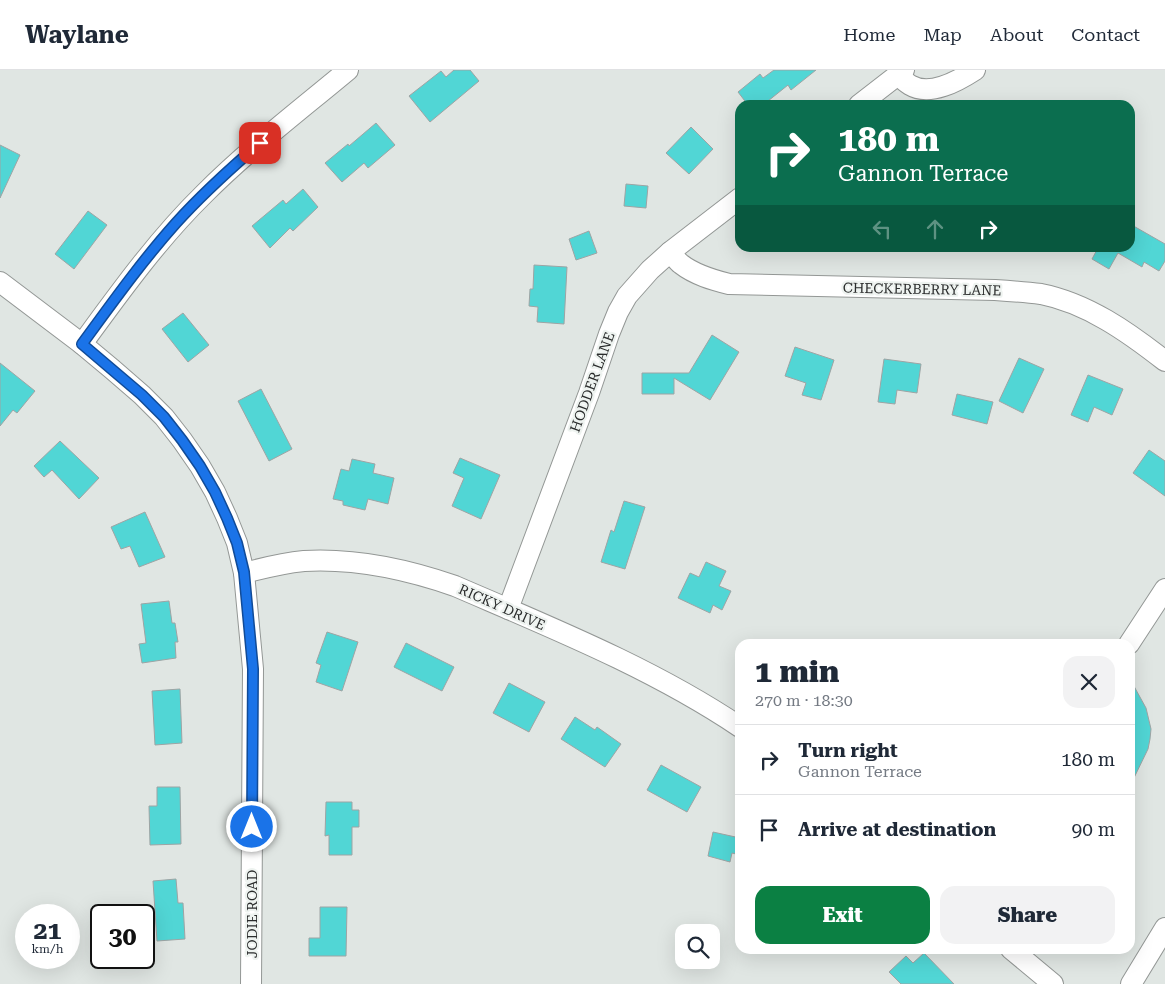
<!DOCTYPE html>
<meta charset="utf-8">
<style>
body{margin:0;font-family:"Roboto Serif",serif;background:#f2f2f3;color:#1f2937;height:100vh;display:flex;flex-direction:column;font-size:19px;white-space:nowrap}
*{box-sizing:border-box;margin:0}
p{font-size:16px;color:#747a83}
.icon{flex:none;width:28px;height:28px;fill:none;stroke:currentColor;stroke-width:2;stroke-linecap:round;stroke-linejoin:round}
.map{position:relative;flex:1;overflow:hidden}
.side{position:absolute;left:735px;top:569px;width:400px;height:315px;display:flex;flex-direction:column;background:#fff;border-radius:15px;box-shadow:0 5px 20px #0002}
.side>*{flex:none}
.top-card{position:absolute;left:735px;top:30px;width:400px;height:152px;border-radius:15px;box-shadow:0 5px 20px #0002;background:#0b6e4f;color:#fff;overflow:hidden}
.buttons{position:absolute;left:675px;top:854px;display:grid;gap:10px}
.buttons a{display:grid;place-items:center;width:45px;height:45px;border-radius:10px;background:#fff;box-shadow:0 5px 20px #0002;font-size:25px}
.speed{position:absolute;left:15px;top:834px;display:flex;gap:10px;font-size:25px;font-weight:700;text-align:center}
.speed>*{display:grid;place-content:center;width:65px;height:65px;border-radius:50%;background:#fff;box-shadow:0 5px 20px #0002;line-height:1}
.speed small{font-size:12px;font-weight:400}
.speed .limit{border:2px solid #111;border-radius:8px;background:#fff;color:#111}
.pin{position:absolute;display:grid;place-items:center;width:42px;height:42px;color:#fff;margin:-21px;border-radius:10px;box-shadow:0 2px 8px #0006}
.me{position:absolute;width:55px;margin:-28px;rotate:0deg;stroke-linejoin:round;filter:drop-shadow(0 0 4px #0008)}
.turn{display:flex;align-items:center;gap:18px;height:105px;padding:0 20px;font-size:22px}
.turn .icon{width:65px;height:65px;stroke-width:2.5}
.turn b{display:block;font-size:35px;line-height:42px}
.lanes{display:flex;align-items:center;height:48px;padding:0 20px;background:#0003;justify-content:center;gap:25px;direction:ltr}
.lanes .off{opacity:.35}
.round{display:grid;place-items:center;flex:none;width:52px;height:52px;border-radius:15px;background:#f2f2f3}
.head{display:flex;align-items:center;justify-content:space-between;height:85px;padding:0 20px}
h1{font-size:30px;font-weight:800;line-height:38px}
.action{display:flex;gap:10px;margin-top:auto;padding:10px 20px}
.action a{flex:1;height:58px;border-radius:15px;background:#0b8043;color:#fff;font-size:20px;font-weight:800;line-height:58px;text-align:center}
.action a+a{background:#f2f2f3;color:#1f2937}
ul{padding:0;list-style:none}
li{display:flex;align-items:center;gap:15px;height:70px;padding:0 20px;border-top:1px solid #e0e1e3}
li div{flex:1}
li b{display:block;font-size:19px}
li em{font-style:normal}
header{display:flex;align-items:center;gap:30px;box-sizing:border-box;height:70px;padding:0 25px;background:#fff;border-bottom:1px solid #e0e1e3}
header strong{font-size:24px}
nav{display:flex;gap:28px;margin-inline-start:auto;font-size:18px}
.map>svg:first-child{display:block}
</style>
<header>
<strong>Waylane</strong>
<nav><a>Home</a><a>Map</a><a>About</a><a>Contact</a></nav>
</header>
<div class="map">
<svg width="1165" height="914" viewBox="0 0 1165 914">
<rect width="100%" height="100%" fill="#e0e6e3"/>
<!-- building -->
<g fill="#51d6d5" stroke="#9ea4a4">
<path d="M 454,0 L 470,0 L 479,11 L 430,52 L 409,26 L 441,1 L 446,7 Z"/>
<path d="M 774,0 L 816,0 L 791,20 L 788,15 L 763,35 L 748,35 L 738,22 L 760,4 L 763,8 Z"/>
<path d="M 376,53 L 395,75 L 368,98 L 364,93 L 342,112 L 325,93 L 348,74 L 349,76 Z"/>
<path d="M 691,57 L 713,79 L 689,104 L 666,83 Z"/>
<path d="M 0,75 L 20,85 L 0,128 Z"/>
<path d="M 626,114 L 648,116 L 646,138 L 624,136 Z"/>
<path d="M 303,119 L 318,137 L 293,161 L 290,158 L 270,178 L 252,156 L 283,130 L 286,134 Z"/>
<path d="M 88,141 L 107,155 L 74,199 L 55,184 Z"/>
<path d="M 1130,154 L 1165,174 L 1165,191 L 1159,201 L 1144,192 L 1142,197 L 1118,183 L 1109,199 L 1092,189 L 1098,178 L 1130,178 Z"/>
<path d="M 589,161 L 597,183 L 576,190 L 569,169 Z"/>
<path d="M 534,195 L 567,197 L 564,254 L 537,252 L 538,237 L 529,236 L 530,219 L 533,219 Z"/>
<path d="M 183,243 L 209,275 L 188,292 L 162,259 Z"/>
<path d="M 712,265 L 739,282 L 710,330 L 674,308 L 674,324 L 642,324 L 642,303 L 689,303 Z"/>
<path d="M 795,277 L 834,290 L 821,330 L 802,325 L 806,313 L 785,306 Z"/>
<path d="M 1019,288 L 1044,299 L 1023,343 L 999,331 Z"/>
<path d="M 884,289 L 921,294 L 917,323 L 897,320 L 895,334 L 878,332 Z"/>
<path d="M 0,293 L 35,321 L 17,343 L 13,340 L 0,356 Z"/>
<path d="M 1088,305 L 1123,319 L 1112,345 L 1094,337 L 1088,352 L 1071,345 Z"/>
<path d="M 261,319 L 292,379 L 269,391 L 238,331 Z"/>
<path d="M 957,324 L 993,332 L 987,354 L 952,345 Z"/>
<path d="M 60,371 L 99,408 L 79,429 L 52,400 L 44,407 L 34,396 Z"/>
<path d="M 1149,380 L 1165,391 L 1165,426 L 1133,403 Z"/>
<path d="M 460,388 L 500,405 L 481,449 L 452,436 L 464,408 L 453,403 Z"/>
<path d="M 352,389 L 375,394 L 373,403 L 394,408 L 388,434 L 368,429 L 365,440 L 343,435 L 343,431 L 333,429 L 341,399 L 349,401 Z"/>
<path d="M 624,431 L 645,437 L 625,499 L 601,492 L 611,460 L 614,462 Z"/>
<path d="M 145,442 L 165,487 L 139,497 L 130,476 L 121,479 L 111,457 Z"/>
<path d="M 706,492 L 726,501 L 719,516 L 731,521 L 722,540 L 713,535 L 710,543 L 678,528 L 690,503 L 699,507 Z"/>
<path d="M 169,531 L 172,553 L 175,553 L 178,572 L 175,572 L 176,588 L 142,593 L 139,574 L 146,573 L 141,534 Z"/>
<path d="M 327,562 L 358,572 L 342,621 L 316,612 L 321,595 L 316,593 Z"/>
<path d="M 406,573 L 454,597 L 442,621 L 394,597 Z"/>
<path d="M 1130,609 L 1146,638 L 1151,659 L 1150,669 L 1148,679 L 1130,716 Z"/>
<path d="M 509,613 L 545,632 L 529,662 L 493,643 Z"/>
<path d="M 180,619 L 182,673 L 155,675 L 152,621 Z"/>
<path d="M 575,647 L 595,660 L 597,657 L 621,674 L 605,697 L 561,669 Z"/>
<path d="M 661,695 L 701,717 L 687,742 L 647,720 Z"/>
<path d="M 157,717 L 180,717 L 181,774 L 150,775 L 149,736 L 157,736 Z"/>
<path d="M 326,732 L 352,732 L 352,740 L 359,740 L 359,757 L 352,757 L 352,785 L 329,785 L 329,765 L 325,766 Z"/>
<path d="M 713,762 L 740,768 L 740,785 L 732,783 L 730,792 L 708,786 Z"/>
<path d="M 176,809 L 178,833 L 183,833 L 185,869 L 157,871 L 153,811 Z"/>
<path d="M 320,837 L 347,837 L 346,886 L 309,886 L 309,868 L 320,868 Z"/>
<path d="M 924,883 L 954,914 L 901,914 L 889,902 L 906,886 L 913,893 Z"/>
</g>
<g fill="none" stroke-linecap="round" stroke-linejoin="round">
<defs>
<g id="minor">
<path d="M 898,5 C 901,8 905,12 910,15 C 930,27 958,11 975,0"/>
<path d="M 859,35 L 904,0"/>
<path d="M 670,182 C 674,186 677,191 681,194 C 695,205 713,210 729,214 L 995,220 C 1010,221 1025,222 1041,224 C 1087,233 1128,262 1165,291"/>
<path d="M 0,212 L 82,274 L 112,299 L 142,325 L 164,347 L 182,370 L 200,396 L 215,422 L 227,448 L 237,473 L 244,503 L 253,599 L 251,914"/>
<path d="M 82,274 C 120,222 158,169 204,124 C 249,79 300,40 348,0"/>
<path d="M 244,503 C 263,498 284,493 304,491 C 356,488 406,499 455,516 C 552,558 652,598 740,657"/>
<path d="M 508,539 L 589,323 L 609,264 L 618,242 L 627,226 L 650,200 L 670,182 L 740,128"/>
<path d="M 1129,574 L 1165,519"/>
<path d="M 1011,879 L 1053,914"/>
<path d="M 1131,914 L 1165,858"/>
</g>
</defs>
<!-- minor casing -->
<use href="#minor" stroke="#939795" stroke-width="22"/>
<!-- minor -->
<use href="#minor" stroke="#fff" stroke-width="20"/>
</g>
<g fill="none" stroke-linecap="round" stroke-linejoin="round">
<defs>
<path id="route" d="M 252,757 L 253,599 L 244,502 L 237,473 L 227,448 L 215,422 L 200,396 L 182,370 L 164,347 L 142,325 L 82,274 C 112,233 142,191 176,153 C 202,124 231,98 260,73"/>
</defs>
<!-- route casing -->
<use href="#route" stroke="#114b97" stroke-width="12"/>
<!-- route -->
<use href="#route" stroke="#1a73e8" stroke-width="9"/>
</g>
<g text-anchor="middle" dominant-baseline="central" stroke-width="4.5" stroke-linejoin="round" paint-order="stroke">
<!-- street labels -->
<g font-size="14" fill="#2a2c2c" stroke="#eef3f0">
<text transform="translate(922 219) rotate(1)">CHECKERBERRY LANE</text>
<text transform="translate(592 312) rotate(-70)">HODDER LANE</text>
<text transform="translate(502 537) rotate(24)">RICKY DRIVE</text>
<text transform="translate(252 844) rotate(-90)">JODIE ROAD</text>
</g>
</g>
</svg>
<div class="buttons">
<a><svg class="icon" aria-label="search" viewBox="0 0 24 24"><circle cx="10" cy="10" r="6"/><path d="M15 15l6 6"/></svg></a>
</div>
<div class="speed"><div>21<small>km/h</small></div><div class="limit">30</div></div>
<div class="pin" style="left:260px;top:73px;background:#d93025"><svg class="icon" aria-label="arrive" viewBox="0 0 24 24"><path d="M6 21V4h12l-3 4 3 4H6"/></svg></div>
<svg class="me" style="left:252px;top:757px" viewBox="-20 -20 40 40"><circle r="17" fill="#1a73e8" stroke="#fff" stroke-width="3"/><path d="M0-11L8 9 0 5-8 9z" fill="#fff"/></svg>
<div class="top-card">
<div class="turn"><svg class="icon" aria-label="right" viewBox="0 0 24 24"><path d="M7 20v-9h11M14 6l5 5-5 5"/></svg><div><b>180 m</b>Gannon Terrace</div></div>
<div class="lanes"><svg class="icon off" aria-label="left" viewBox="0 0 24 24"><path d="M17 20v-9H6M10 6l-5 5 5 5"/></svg><svg class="icon off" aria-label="ahead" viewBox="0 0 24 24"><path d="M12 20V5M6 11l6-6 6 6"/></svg><svg class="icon" aria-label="right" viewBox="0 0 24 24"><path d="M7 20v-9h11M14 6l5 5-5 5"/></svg></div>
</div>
<section class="side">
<div class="head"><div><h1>1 min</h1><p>270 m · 18:30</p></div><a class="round"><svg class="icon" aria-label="close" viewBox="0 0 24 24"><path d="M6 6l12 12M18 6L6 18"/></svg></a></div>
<ul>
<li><svg class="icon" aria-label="right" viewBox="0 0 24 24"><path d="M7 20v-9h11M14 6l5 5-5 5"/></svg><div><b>Turn right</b><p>Gannon Terrace</p></div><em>180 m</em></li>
<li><svg class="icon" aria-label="arrive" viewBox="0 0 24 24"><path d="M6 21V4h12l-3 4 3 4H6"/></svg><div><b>Arrive at destination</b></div><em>90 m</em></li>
</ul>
<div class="action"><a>Exit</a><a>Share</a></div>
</section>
</div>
